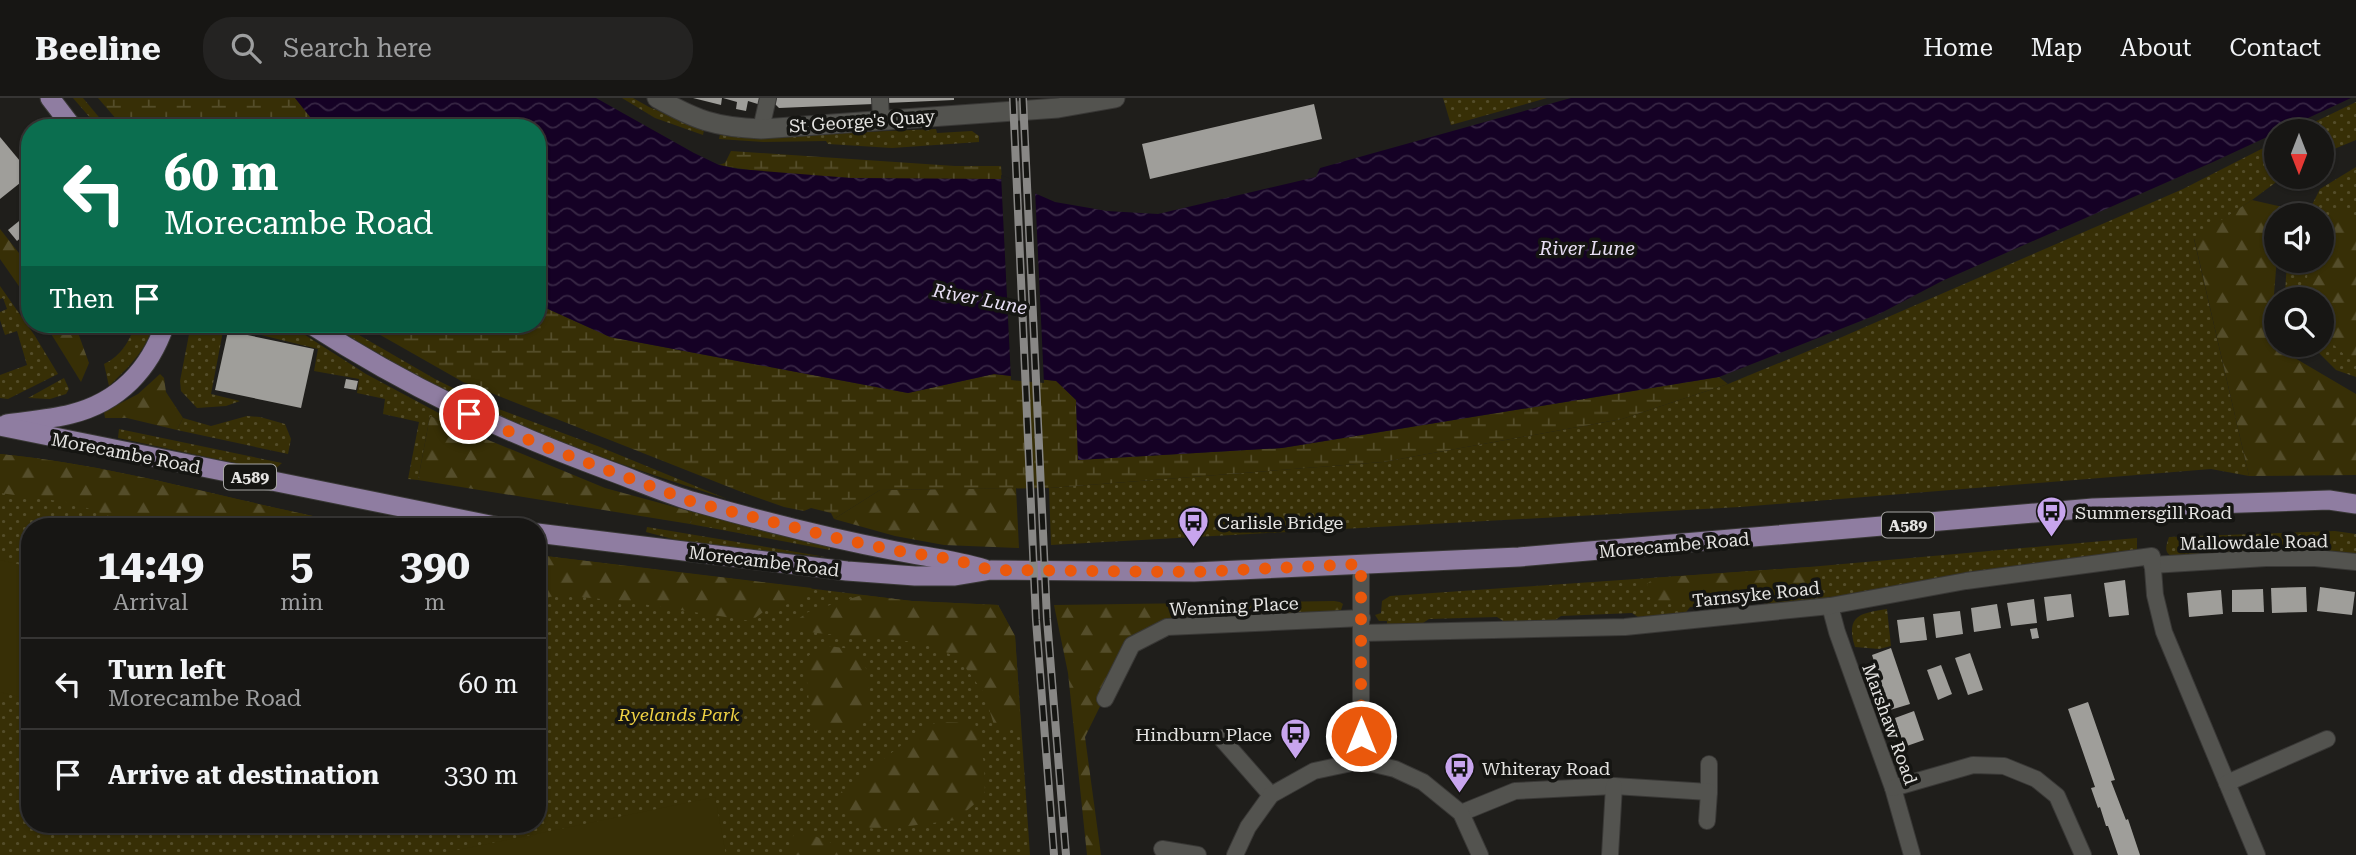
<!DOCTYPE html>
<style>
body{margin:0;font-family:"Roboto Serif",serif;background:#242322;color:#f1f3f6;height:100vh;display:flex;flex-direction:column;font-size:26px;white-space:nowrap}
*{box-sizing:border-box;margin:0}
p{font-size:23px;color:#9e9fa0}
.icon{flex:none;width:38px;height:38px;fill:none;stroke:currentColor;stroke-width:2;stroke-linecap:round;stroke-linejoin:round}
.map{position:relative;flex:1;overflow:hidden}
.sheet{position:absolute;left:21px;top:420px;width:525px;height:315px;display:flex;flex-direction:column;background:#171614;border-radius:28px;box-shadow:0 2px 5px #0004,0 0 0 2px #363534}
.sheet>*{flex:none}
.top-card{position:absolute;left:21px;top:21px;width:525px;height:214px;border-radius:28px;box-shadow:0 2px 5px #0004,0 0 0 2px #363534;background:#0b6e4f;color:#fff;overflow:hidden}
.needle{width:46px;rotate:180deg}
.tools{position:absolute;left:2264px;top:21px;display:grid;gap:14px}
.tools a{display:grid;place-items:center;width:70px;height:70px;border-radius:50%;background:#171614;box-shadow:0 2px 5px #0004,0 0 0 2px #363534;font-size:35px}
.pin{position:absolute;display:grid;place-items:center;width:60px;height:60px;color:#fff;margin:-30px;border:4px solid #fff;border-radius:50%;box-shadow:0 2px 7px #0007}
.me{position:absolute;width:77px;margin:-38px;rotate:0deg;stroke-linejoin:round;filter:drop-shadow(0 0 5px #0008)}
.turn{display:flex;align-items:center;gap:24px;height:147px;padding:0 28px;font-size:32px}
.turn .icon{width:91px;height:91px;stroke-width:2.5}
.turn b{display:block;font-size:49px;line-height:60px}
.then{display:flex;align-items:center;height:66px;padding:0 28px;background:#0003;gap:14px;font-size:26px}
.eta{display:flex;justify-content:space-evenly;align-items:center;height:119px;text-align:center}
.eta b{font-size:42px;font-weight:700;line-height:49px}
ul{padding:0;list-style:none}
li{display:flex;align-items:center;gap:21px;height:91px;padding:0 28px;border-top:2px solid #363534}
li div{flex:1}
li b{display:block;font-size:26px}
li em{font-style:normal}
header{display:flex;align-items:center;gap:42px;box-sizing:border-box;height:98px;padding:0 35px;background:#171614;border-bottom:2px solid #363534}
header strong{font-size:33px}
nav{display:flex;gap:38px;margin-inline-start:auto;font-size:24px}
.search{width:490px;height:63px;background:#242322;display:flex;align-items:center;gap:18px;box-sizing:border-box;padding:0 24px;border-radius:28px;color:#9e9fa0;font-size:26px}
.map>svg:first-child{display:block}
</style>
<header>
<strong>Beeline</strong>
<div class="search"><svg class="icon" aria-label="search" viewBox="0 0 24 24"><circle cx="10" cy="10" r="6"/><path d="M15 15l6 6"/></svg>Search here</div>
<nav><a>Home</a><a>Map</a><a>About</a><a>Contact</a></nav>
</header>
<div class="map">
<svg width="2356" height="757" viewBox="0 0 2356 757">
<defs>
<pattern id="grass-dots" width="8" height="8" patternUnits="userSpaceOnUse" patternTransform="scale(1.75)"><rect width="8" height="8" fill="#372f06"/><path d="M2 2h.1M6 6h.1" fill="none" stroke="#544d2a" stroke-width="1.8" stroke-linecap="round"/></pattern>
<pattern id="forest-firs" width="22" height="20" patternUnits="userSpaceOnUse" patternTransform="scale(1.75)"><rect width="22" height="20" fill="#372f06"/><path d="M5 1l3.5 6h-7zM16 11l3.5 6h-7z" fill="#544d2a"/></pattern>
<pattern id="wetland-marsh" width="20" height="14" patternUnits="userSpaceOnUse" patternTransform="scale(1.75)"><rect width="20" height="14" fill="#372f06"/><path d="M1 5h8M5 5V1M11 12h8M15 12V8" fill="none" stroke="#544d2a"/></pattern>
<pattern id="water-waves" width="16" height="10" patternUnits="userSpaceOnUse" patternTransform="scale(1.75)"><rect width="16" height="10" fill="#150125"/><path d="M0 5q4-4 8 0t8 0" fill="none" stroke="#372644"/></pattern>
</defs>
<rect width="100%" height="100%" fill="#1f1e1b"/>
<!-- grass -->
<g fill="url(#grass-dots)">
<path d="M 73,0 L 83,0 L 108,30 L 99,30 Z"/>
<path d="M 622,0 L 633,0 L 649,9 L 704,32 L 703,37 L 655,20 Z"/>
<path d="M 1443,0 L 1547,0 L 1451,27 Z"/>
<path d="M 2356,4 L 2356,42 L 2322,56 L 2322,33 L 2296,33 Z"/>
<path d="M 936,31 L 937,35 L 972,33 L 979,38 L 979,44 L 892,50 L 828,46 L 826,43 L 763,44 L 719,41 L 720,36 L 744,39 Z"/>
<path d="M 2277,43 L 2277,79 L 2283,79 L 2252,102 L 2194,141 L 2249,378 L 2211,371 L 1740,409 L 1051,447 L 1049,390 L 1383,364 L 1622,321 L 1728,286 L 1842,239 L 2183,91 Z"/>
<path d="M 2356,69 L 2356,279 L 2336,272 L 2311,247 L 2322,247 L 2322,201 L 2287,201 L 2285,196 L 2287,163 L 2322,163 L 2322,117 L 2307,117 L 2320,91 Z"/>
<path d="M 0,188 L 35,238 L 58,276 L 8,301 L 0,300 L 0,277 L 27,267 L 17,233 L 5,237 L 0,222 L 0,214 L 7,211 L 3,200 L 0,201 Z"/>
<path d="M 135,226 L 153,226 C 146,253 129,269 109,288 L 104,266 C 121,258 130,243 135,226 Z"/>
<path d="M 191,226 L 288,226 L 366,276 L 448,320 L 461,330 L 430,318 L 418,382 L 408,381 L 419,324 L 383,316 L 385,301 L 357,295 L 359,281 L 314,273 L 318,251 L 224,228 L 211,296 L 240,303 L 226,308 L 197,310 L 181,293 L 180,283 Z"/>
<path d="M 330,226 L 340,226 L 435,281 L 485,306 L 600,349 L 727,401 C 635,371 542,341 456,298 C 413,276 371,252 330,226 Z"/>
<path d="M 64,280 L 69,291 L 66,296 L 50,301 L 28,300 Z"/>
<path d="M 247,318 L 260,319 L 285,326 L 291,341 L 288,356 L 177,332 L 183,320 L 211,328 Z"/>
<path d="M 119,331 L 282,365 L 273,373 L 118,340 Z"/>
<path d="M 0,356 C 125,368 245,407 368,429 L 30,429 L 30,726 L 537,726 L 537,457 L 912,503 L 998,507 L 1015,538 L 1030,757 L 0,757 Z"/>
<path d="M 693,414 L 830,448 L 830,452 L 690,426 Z"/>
<path d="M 647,429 L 826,459 L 688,445 L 646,434 Z"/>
<path d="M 2335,433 L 2356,436 L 2356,457 L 2171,458 C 2163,453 2167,446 2169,439 Z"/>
<path d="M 2137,440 L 2137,452 L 1835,501 L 1773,507 L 1760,504 L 1690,509 L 1684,517 L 1641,521 L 1632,515 L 1561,518 L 1551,525 L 1508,526 L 1497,519 L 1429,521 L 1420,527 L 1387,527 L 1387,523 L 1379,523 L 1375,517 L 1381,515 L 1382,503 L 1390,498 L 1809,469 Z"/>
<path d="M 1887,511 L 1891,548 L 1879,551 L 1855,549 C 1845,517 1861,515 1887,511 Z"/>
</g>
<!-- forest -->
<g fill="url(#forest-firs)">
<path d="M 2252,102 L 2296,112 L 2294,117 L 2277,117 L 2277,159 L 2273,209 L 2277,221 L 2277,247 L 2285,247 L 2288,256 L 2356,296 L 2356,377 L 2249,378 L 2194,140 Z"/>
<path d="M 2338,111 L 2356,121 L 2356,263 L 2348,260 L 2322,236 L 2322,201 L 2306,201 L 2305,198 L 2309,163 L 2322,163 L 2322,137 Z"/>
<path d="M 0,131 L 30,169 L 30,204 L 0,161 Z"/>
<path d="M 45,226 L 70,226 L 77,232 L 89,265 L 81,284 Z"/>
<path d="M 160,276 L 164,280 L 166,294 L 183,320 L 177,332 L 127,320 L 105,320 L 104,314 L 138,296 Z"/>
<path d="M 430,318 L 605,390 L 693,414 L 690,426 L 418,382 Z"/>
<path d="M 0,356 C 125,368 245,407 368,429 L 139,429 L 73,405 L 0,395 Z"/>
<path d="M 1016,390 L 1019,450 L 944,447 L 895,438 L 834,421 L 880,392 Z"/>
<path d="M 537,457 L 812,490 L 792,505 L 766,512 L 751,523 L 623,503 L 558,497 L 537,502 Z"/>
<path d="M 1809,469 L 1817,479 L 1816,493 L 1770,499 L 1657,506 L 1648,496 L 1647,486 L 1654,480 Z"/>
<path d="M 862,497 L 912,503 L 998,507 L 1015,538 L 1021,630 L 995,630 L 984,595 L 959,561 L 928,545 L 816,535 L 787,529 L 808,514 Z"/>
<path d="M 1334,503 L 1340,504 L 1343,506 L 1340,515 L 1161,525 L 1132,543 L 1085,639 L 1101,757 L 1087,757 L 1068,575 L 1054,507 Z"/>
<path d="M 821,547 L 859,552 L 867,573 L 871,622 L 845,631 L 815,633 L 809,605 L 805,561 Z"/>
<path d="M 937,624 L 975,625 L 984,665 L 985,697 L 956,722 L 877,732 L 855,725 L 838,710 L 841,694 L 917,635 Z"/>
<path d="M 797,731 L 832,745 L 847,757 L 791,757 L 790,744 Z"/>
</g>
<!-- wetland -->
<g fill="url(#wetland-marsh)">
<path d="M 98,0 L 295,0 L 319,30 L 124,30 Z"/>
<path d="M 731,53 L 955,68 L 1001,68 L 1002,81 C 910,81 809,84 719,67 L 725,65 Z"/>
<path d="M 537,206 L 610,239 L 908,295 L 994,276 L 1057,283 L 1076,302 L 1078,362 L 1282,350 L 1719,279 L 1728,286 L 1622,321 L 1383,364 L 1049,390 L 880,392 L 834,421 L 831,415 L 811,410 L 804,413 L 784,409 L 739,393 L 463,284 L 361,226 L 537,226 Z"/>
</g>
<!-- garden -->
<g fill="#372f06">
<path d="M 0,462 L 30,469 L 30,602 L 0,594 Z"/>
<path d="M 715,699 L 726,757 L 448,757 L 448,754 Z"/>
</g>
<!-- water -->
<path fill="url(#water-waves)" d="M 295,0 L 596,0 L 694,55 L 719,67 L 738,71 L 851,80 L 1002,81 L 1055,104 L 1107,113 L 1158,116 L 1316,79 L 1320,70 L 1571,0 L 2351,0 L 2213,64 L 1942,183 L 1881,215 L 1719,279 L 1282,350 L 1078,362 L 1076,302 L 1056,283 L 994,276 L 908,295 L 610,239 L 537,206 L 537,30 L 319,30 Z"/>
<!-- pier -->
<path fill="#1f1e1b" d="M 1001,77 L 1035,91 L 1044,285 L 1011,282 Z"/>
<!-- building -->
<g fill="#9f9e9a">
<path d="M 693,0 L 722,0 L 721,7 Z"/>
<path d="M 723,0 L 763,0 L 761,7 L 748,3 L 746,13 L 736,11 L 737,4 Z"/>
<path d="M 774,0 L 873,0 L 874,6 L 779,10 L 773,4 Z"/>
<path d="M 886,0 L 954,0 L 954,2 L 886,5 Z"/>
<path d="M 1314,6 L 1322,41 L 1150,81 L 1142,46 Z"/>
<path d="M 0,39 L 30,75 L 30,77 L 0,101 Z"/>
<path d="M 24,119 L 30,126 L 30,132 L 17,143 L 8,132 Z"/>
<path d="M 228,233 L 314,251 L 301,310 L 215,292 Z"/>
<path d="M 346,281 L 358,283 L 356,292 L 344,290 Z"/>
<path d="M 2125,482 L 2129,517 L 2109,519 L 2104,485 Z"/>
<path d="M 2306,489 L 2307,514 L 2272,515 L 2271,490 Z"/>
<path d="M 2320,489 L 2355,494 L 2352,517 L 2317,513 Z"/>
<path d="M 2263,491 L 2264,514 L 2232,514 L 2232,492 Z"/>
<path d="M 2221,492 L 2223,516 L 2189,519 L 2187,495 Z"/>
<path d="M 2071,496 L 2074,519 L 2047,523 L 2044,499 Z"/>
<path d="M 2034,501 L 2037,525 L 2011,528 L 2007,505 Z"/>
<path d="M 1997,506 L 2001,530 L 1974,534 L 1971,510 Z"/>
<path d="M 1960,513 L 1963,536 L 1936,540 L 1933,516 Z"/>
<path d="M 1924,519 L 1927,542 L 1900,545 L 1897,522 Z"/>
<path d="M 2037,530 L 2039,540 L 2032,541 L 2030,531 Z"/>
<path d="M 1891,550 L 1910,606 L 1890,612 L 1872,557 Z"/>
<path d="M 1970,555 L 1983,592 L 1968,597 L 1955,560 Z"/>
<path d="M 1941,567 L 1952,596 L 1938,602 L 1927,572 Z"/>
<path d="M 2088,604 L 2115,682 L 2111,683 L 2126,722 L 2128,721 L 2140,757 L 2118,757 L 2108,728 L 2106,728 L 2100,709 L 2098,710 L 2091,690 L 2095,689 L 2068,611 Z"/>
<path d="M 1914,613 L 1924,642 L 1904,649 L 1895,620 Z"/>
</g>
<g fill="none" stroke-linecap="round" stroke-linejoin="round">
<defs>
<g id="minor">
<path d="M 880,0 L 881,21"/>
<path d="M 761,31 L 768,0"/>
<path d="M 2152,467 L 2266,460 L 2315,460 L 2356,464"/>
<path d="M 1830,508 L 1837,534 L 1893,690 L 1912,757"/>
<path d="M 1362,535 L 1625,529 L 1830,508 L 1966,483 L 2152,458 L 2155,497 L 2164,534 L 2257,757"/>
<path d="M 1105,601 L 1132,547 L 1167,529 L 1362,520"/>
<path d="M 1221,640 L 1271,697"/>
<path d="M 1361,663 L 1361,466"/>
<path d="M 2227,685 L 2327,641"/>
<path d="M 1893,690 L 1973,667 L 2004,668 L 2036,681 L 2057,698 L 2083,757"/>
<path d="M 1709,694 L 1709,666"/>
<path d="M 1461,715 L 1515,693 L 1614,688 L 1709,694 L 1707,723"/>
<path d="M 1162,751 L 1198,757"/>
<path d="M 1235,757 L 1248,729 L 1271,697 L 1314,673 L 1361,663 L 1395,671 L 1423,684 L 1461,715 L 1480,757"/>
<path d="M 1610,757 L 1614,688"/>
</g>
<path id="tertiary" d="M 657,0 C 696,22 715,29 761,31 L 1058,10 L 1115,0"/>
<g id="primary">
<path d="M 50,0 L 73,30"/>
<path d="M 310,226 C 408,289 501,333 610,373 C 638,383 666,396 695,404 C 761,423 829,440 896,453 C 926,459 955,462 985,471"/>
<path d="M 7,326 C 28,323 51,321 71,316 C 119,304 150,271 165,226"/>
<path d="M 0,328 L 500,429"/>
<path d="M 537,435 L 847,473 L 915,478 L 955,478 L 991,472 L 1194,474 L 1519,459 L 2093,410 L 2329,402 L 2356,406"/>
</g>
</defs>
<!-- minor casing -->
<use href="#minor" stroke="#393836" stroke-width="18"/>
<!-- tertiary casing -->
<use href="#tertiary" stroke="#393836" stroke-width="21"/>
<!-- primary casing -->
<use href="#primary" stroke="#393836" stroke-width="21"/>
<!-- minor -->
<use href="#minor" stroke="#53534f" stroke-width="16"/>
<!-- tertiary -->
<use href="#tertiary" stroke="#53534f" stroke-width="19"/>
<!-- primary -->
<use href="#primary" stroke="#8f7da1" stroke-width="19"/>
<defs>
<g id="rail">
<path d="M 1013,0 L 1036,522 L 1054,757"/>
<path d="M 1023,0 L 1047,521 L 1066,757"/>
</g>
</defs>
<!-- rail casing -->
<use href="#rail" stroke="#888785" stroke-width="8"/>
<!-- rail -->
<use href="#rail" stroke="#151512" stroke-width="5" stroke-dasharray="16" stroke-linecap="butt"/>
</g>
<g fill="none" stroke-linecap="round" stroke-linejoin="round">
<!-- route -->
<path stroke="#ea580c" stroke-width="12" stroke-dasharray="0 21.6" d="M 469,316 L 543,348 L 693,404 L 841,441 L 898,453 L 952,461 L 991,472 L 1194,474 L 1361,466 L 1361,638"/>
</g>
<!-- icons -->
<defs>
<symbol id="bus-pin" viewBox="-11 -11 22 30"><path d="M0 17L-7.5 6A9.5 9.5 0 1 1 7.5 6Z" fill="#c8a5ee" stroke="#151512"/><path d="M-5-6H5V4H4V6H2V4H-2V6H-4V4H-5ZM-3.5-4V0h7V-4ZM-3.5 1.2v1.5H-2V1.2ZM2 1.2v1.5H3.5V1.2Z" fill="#111"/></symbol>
</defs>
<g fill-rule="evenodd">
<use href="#bus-pin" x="2034" y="396" width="35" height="47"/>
<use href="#bus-pin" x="1176" y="406" width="35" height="47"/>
<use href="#bus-pin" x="1278" y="618" width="35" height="47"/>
<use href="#bus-pin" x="1442" y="652" width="35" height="47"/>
</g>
<g text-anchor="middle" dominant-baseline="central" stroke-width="7" stroke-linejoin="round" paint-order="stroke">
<!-- shield labels -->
<g fill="#151512" stroke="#a7a6a4" stroke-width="2">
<rect x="224" y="366.5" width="52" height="25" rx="5"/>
<rect x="1882" y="414.5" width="52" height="25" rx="5"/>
</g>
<g font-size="16" font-weight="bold" fill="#e5e4e2">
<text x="250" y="379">A589</text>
<text x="1908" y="427">A589</text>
</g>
<!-- street labels -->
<g font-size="18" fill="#e5e4e2" stroke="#151512">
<text transform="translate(862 23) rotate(-4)">St George's Quay</text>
<text transform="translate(126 355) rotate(11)">Morecambe Road</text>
<text transform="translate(2254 444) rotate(-1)">Mallowdale Road</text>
<text transform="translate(1674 447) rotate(-5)">Morecambe Road</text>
<text transform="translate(764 463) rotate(7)">Morecambe Road</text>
<text transform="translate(1756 496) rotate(-6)">Tarnsyke Road</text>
<text transform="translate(1234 508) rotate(-3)">Wenning Place</text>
<text transform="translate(1890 626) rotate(70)">Marshaw Road</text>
</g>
<!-- poi labels -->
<g font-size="18" fill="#e5e4e2" stroke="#151512" text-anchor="start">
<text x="2075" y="414">Summersgill Road</text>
<text x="1217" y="424">Carlisle Bridge</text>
<text x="1272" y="636" text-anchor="end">Hindburn Place</text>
<text x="1482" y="670">Whiteray Road</text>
</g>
<!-- park labels -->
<g font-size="18" font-style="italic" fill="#efd143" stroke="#151512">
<text x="679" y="616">Ryelands Park</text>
</g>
<!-- water labels -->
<g font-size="19" font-style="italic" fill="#e7def4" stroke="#151512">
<text x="1587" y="150">River Lune</text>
<text transform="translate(980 201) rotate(11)">River Lune</text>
</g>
</g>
</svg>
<div class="tools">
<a><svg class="needle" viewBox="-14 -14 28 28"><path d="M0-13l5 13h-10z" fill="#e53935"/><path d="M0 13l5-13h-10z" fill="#9e9fa0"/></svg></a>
<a><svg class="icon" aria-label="sound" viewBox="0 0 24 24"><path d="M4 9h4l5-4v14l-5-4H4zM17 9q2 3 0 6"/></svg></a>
<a><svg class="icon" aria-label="search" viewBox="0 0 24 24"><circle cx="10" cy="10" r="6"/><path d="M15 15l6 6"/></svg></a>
</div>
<div class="pin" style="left:469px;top:316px;background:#d93025"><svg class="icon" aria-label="arrive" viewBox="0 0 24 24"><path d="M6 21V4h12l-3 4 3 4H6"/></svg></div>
<svg class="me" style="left:1361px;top:638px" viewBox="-20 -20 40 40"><circle r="17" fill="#ea580c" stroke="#fff" stroke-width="3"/><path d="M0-11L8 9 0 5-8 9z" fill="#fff"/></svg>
<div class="top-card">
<div class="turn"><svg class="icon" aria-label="left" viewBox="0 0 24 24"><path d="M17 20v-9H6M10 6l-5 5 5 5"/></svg><div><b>60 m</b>Morecambe Road</div></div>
<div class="then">Then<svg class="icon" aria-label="arrive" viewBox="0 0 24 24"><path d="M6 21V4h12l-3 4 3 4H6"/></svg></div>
</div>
<section class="sheet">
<div class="eta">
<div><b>14:49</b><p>Arrival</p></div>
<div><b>5</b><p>min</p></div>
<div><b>390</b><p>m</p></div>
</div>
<ul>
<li><svg class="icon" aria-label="left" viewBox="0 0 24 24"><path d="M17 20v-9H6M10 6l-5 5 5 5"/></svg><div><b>Turn left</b><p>Morecambe Road</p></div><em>60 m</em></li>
<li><svg class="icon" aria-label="arrive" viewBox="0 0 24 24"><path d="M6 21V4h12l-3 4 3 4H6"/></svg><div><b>Arrive at destination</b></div><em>330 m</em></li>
</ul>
</section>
</div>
